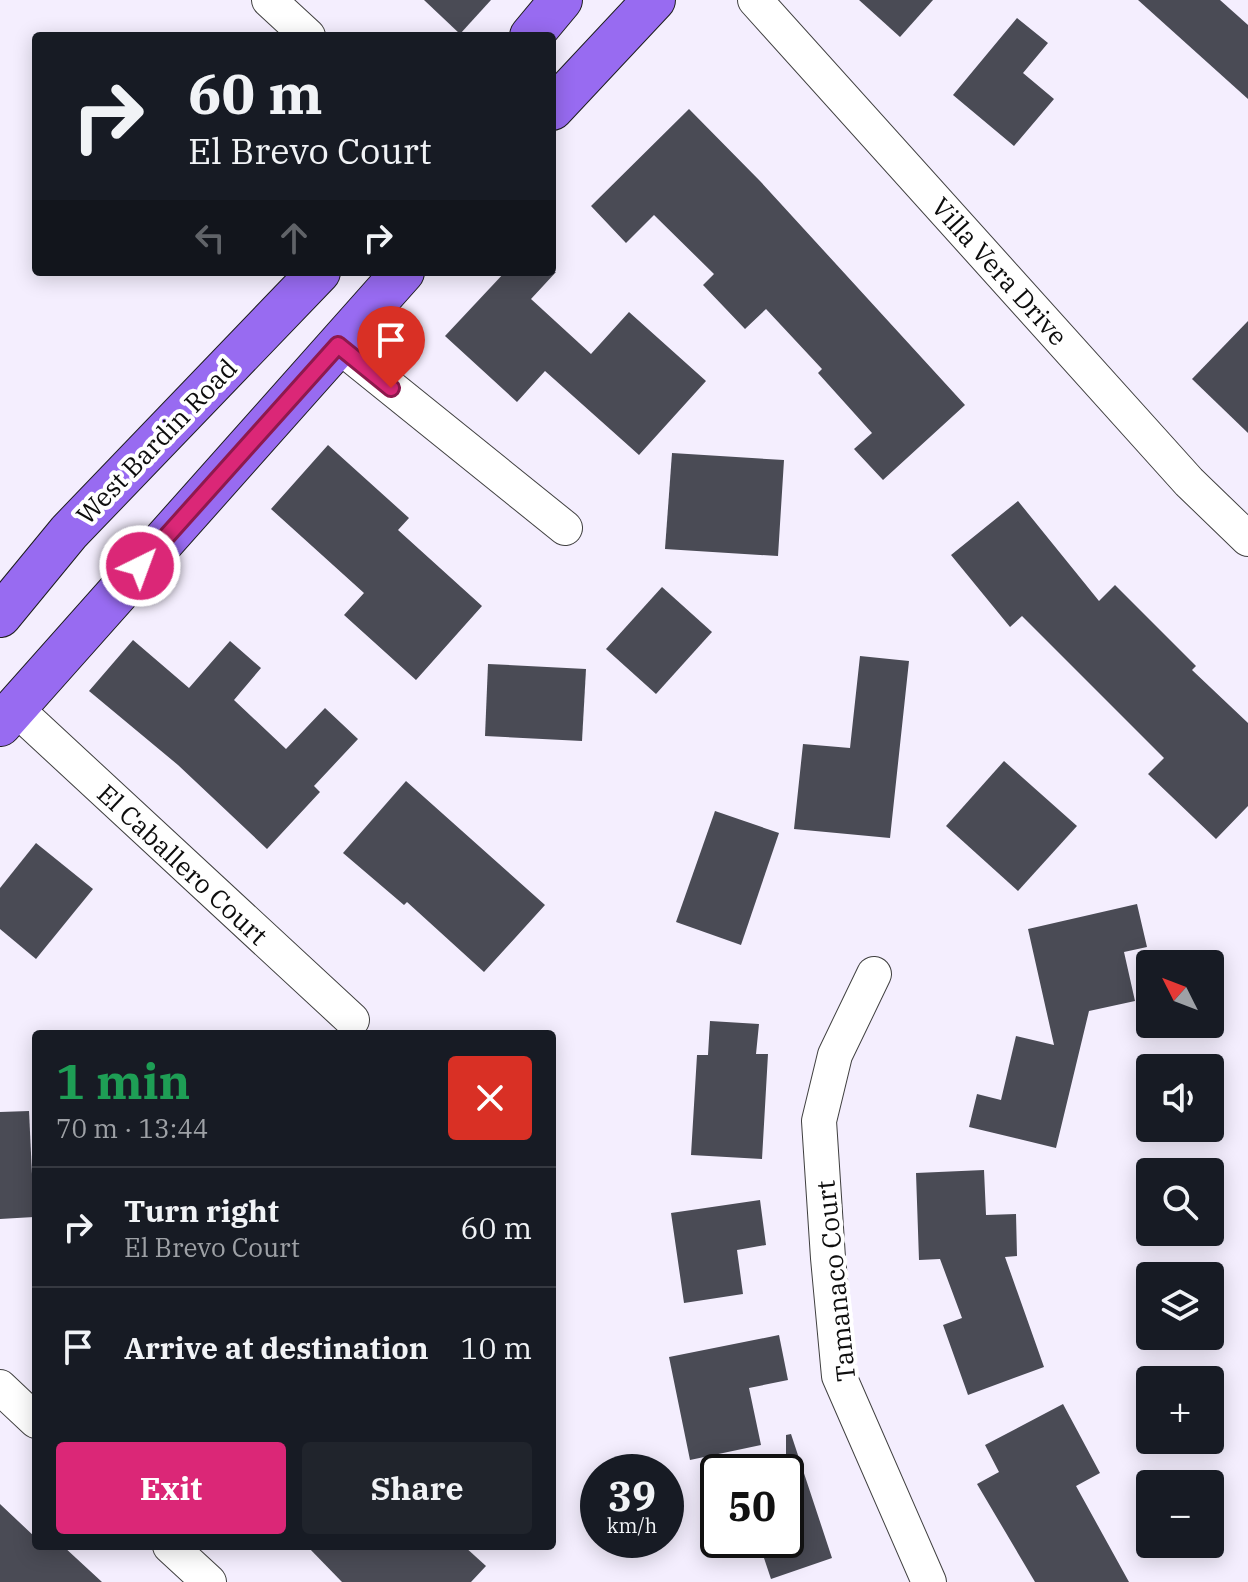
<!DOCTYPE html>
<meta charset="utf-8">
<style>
body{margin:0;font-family:"IBM Plex Serif",serif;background:#20242c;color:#f1f3f6;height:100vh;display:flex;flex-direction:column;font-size:30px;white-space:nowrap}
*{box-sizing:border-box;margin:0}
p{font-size:26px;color:#9ea1a6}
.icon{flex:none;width:44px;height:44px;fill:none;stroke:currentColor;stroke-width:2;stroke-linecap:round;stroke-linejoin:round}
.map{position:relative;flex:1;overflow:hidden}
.details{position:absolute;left:32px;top:1030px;width:524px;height:520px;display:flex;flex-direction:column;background:#171b24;border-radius:8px;box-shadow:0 4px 20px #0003}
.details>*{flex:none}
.hud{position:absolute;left:32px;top:32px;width:524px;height:244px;border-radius:8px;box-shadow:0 4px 20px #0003;background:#171b24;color:#f1f3f6;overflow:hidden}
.needle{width:52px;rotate:312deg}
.buttons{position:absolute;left:1136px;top:950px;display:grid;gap:16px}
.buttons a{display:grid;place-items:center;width:88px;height:88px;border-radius:8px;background:#171b24;box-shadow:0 4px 20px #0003;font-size:40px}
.speed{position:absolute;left:580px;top:1454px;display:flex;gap:16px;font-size:40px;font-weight:700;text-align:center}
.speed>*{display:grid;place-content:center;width:104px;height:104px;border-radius:50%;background:#171b24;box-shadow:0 4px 20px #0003;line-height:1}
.speed small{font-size:20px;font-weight:400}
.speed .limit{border:4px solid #111;border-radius:12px;background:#fff;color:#111}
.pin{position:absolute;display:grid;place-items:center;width:68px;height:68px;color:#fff;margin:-82px -34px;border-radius:50% 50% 50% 0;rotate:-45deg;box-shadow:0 0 8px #0007}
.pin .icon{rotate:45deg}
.me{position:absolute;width:88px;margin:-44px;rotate:42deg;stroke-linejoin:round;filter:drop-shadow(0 0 6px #0008)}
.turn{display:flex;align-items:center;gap:28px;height:168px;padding:0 24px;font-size:36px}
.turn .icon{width:104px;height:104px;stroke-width:2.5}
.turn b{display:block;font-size:56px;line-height:68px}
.lanes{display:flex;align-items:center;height:76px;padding:0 24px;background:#0003;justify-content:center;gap:40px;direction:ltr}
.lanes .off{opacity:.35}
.round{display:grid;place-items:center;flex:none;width:84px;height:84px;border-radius:8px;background:#20242c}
.summary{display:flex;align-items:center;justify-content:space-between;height:136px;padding:0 24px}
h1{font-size:48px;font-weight:700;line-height:60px;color:#1e9e55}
.action{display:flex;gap:16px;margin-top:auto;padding:16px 24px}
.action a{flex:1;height:92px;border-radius:8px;background:#db2777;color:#fff;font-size:32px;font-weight:700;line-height:92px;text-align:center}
.action a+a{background:#20242c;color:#f1f3f6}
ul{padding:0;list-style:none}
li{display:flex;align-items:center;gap:24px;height:120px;padding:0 24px;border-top:2px solid #363941}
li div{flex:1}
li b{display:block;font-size:30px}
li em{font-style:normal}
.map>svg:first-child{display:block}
</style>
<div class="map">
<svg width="1248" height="1582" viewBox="0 0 1248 1582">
<rect width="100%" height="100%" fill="#f4eefe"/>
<!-- building -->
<g fill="#4a4b55">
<path d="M 424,0 L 491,0 L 460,34 Z"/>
<path d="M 859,0 L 933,0 L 900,37 Z"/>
<path d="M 1138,0 L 1220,0 L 1248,25 L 1248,99 Z"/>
<path d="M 1017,18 L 1048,43 L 1023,73 L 1054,99 L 1014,146 L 953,95 Z"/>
<path d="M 689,109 L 760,181 L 965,405 L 883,480 L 854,449 L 872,433 L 818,373 L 822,369 L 766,309 L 745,329 L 703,285 L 714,274 L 654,215 L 626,243 L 591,206 Z"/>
<path d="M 505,272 L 556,272 L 531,299 L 591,354 L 629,312 L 706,381 L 639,455 L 545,371 L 517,402 L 445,336 Z"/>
<path d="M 1248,321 L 1248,433 L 1192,379 Z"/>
<path d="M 328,445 L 409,518 L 398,530 L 482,606 L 416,680 L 344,615 L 364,593 L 271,509 Z"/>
<path d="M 672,453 L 784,460 L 778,556 L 665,549 Z"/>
<path d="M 1018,501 L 1099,601 L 1115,585 L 1196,666 L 1192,670 L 1248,723 L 1248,806 L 1216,839 L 1148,774 L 1164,758 L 1022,616 L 1010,627 L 951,555 Z"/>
<path d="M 662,587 L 712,632 L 656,694 L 606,649 Z"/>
<path d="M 133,640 L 189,688 L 230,641 L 261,668 L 234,700 L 286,749 L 325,708 L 358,739 L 314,786 L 320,792 L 267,849 L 178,765 L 89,691 Z"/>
<path d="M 860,656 L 909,661 L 890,838 L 794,829 L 803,744 L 850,748 Z"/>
<path d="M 488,664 L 586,669 L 582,741 L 485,736 Z"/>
<path d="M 1004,761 L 1077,826 L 1018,891 L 946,826 Z"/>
<path d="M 406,781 L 545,905 L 484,972 L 407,902 L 404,905 L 343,853 Z"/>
<path d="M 715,811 L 779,833 L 741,945 L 676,922 Z"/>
<path d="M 36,843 L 93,889 L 36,959 L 0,929 L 0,888 Z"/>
<path d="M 1137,904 L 1147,947 L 1124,952 L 1135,1001 L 1089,1011 L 1056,1148 L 969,1127 L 977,1094 L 1001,1100 L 1016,1036 L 1054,1045 L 1028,929 Z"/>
<path d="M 710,1021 L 759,1024 L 756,1054 L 768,1054 L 762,1159 L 691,1155 L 697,1055 L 708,1055 Z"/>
<path d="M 29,1111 L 34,1217 L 0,1219 L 0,1112 Z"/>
<path d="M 984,1170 L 986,1215 L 1016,1214 L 1017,1256 L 1005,1257 L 1044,1367 L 968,1395 L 943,1325 L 962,1318 L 940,1259 L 919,1260 L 916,1173 Z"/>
<path d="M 760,1200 L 766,1245 L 737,1250 L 743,1294 L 684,1303 L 671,1213 Z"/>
<path d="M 779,1335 L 788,1380 L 749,1388 L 761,1445 L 690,1460 L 669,1357 Z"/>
<path d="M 1063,1404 L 1100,1473 L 1076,1486 L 1129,1582 L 1035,1582 L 977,1484 L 999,1472 L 985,1445 Z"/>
<path d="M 791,1434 L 832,1558 L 771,1579 L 758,1540 L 786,1540 L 786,1435 Z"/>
<path d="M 0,1504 L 36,1538 L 36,1546 L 63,1546 L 102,1582 L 0,1582 Z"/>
<path d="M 307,1546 L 464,1546 L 486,1566 L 471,1582 L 342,1582 Z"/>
</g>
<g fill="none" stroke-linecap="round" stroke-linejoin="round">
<defs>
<g id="minor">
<path d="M 269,0 L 308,36"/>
<path d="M 755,0 L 1189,482 L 1248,539"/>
<path d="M 338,345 L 565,528"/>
<path d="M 14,707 L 352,1020"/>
<path d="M 874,974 L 835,1055 L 819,1121 L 828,1258 L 839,1376 L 929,1582"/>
<path d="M 0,1387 L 36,1421"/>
<path d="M 170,1546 L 209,1582"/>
</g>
<g id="major">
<path d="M 531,36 L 561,0"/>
<path d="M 552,109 L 654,0"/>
<path d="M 0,616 L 69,532 L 319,272"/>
<path d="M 0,725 L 403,272"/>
</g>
</defs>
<!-- minor casing -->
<use href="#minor" stroke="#404040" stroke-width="36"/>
<!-- major casing -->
<use href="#major" stroke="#1e1e1e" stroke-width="44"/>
<!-- minor -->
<use href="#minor" stroke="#fff" stroke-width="34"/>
<!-- major -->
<use href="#major" stroke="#986bf1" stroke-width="42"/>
</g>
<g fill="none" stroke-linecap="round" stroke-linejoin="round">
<defs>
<path id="route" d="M 140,566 L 338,345 L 391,388"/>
</defs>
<!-- route casing -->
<use href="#route" stroke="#8e194d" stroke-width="20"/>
<!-- route -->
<use href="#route" stroke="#db2777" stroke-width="14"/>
</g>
<g text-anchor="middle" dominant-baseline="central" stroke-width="8" stroke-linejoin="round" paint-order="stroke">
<!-- street labels -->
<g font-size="26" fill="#0d0d0d" stroke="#fff">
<text transform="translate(1000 271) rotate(48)">Villa Vera Drive</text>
<text transform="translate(156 441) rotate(-46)">West Bardin Road</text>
<text transform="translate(183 864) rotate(43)">El Caballero Court</text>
<text transform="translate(835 1281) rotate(-96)">Tamanaco Court</text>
</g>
</g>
</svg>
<div class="buttons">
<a><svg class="needle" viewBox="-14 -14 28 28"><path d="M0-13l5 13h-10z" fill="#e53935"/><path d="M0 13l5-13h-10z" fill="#9ea1a6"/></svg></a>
<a><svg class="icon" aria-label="sound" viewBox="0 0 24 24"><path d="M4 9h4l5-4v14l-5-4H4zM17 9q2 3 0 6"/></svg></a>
<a><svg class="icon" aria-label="search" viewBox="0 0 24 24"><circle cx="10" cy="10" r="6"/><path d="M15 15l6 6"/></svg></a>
<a><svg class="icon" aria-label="layers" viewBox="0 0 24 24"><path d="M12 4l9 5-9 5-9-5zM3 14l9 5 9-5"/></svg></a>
<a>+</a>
<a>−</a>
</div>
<div class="speed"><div>39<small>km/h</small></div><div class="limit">50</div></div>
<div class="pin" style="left:391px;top:388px;background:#d93025"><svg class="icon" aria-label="arrive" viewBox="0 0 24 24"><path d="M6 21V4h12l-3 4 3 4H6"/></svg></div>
<svg class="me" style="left:140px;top:566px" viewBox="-20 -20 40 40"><circle r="17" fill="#db2777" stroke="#fff" stroke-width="3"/><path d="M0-11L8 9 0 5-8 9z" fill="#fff"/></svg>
<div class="hud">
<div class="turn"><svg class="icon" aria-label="right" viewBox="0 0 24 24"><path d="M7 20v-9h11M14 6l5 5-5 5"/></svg><div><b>60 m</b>El Brevo Court</div></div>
<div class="lanes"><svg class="icon off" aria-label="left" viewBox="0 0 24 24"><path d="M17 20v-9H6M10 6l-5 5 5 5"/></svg><svg class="icon off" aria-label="ahead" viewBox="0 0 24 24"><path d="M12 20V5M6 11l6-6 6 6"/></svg><svg class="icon" aria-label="right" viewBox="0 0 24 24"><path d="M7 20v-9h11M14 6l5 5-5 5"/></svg></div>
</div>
<section class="details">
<div class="summary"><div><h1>1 min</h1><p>70 m · 13:44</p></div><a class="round" style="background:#d93025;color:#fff"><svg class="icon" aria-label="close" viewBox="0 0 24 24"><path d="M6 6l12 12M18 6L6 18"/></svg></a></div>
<ul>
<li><svg class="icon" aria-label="right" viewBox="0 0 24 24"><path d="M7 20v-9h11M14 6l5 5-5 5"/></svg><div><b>Turn right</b><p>El Brevo Court</p></div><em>60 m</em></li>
<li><svg class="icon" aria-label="arrive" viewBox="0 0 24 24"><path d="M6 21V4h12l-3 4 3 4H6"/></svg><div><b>Arrive at destination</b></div><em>10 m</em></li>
</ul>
<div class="action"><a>Exit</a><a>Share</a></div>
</section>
</div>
